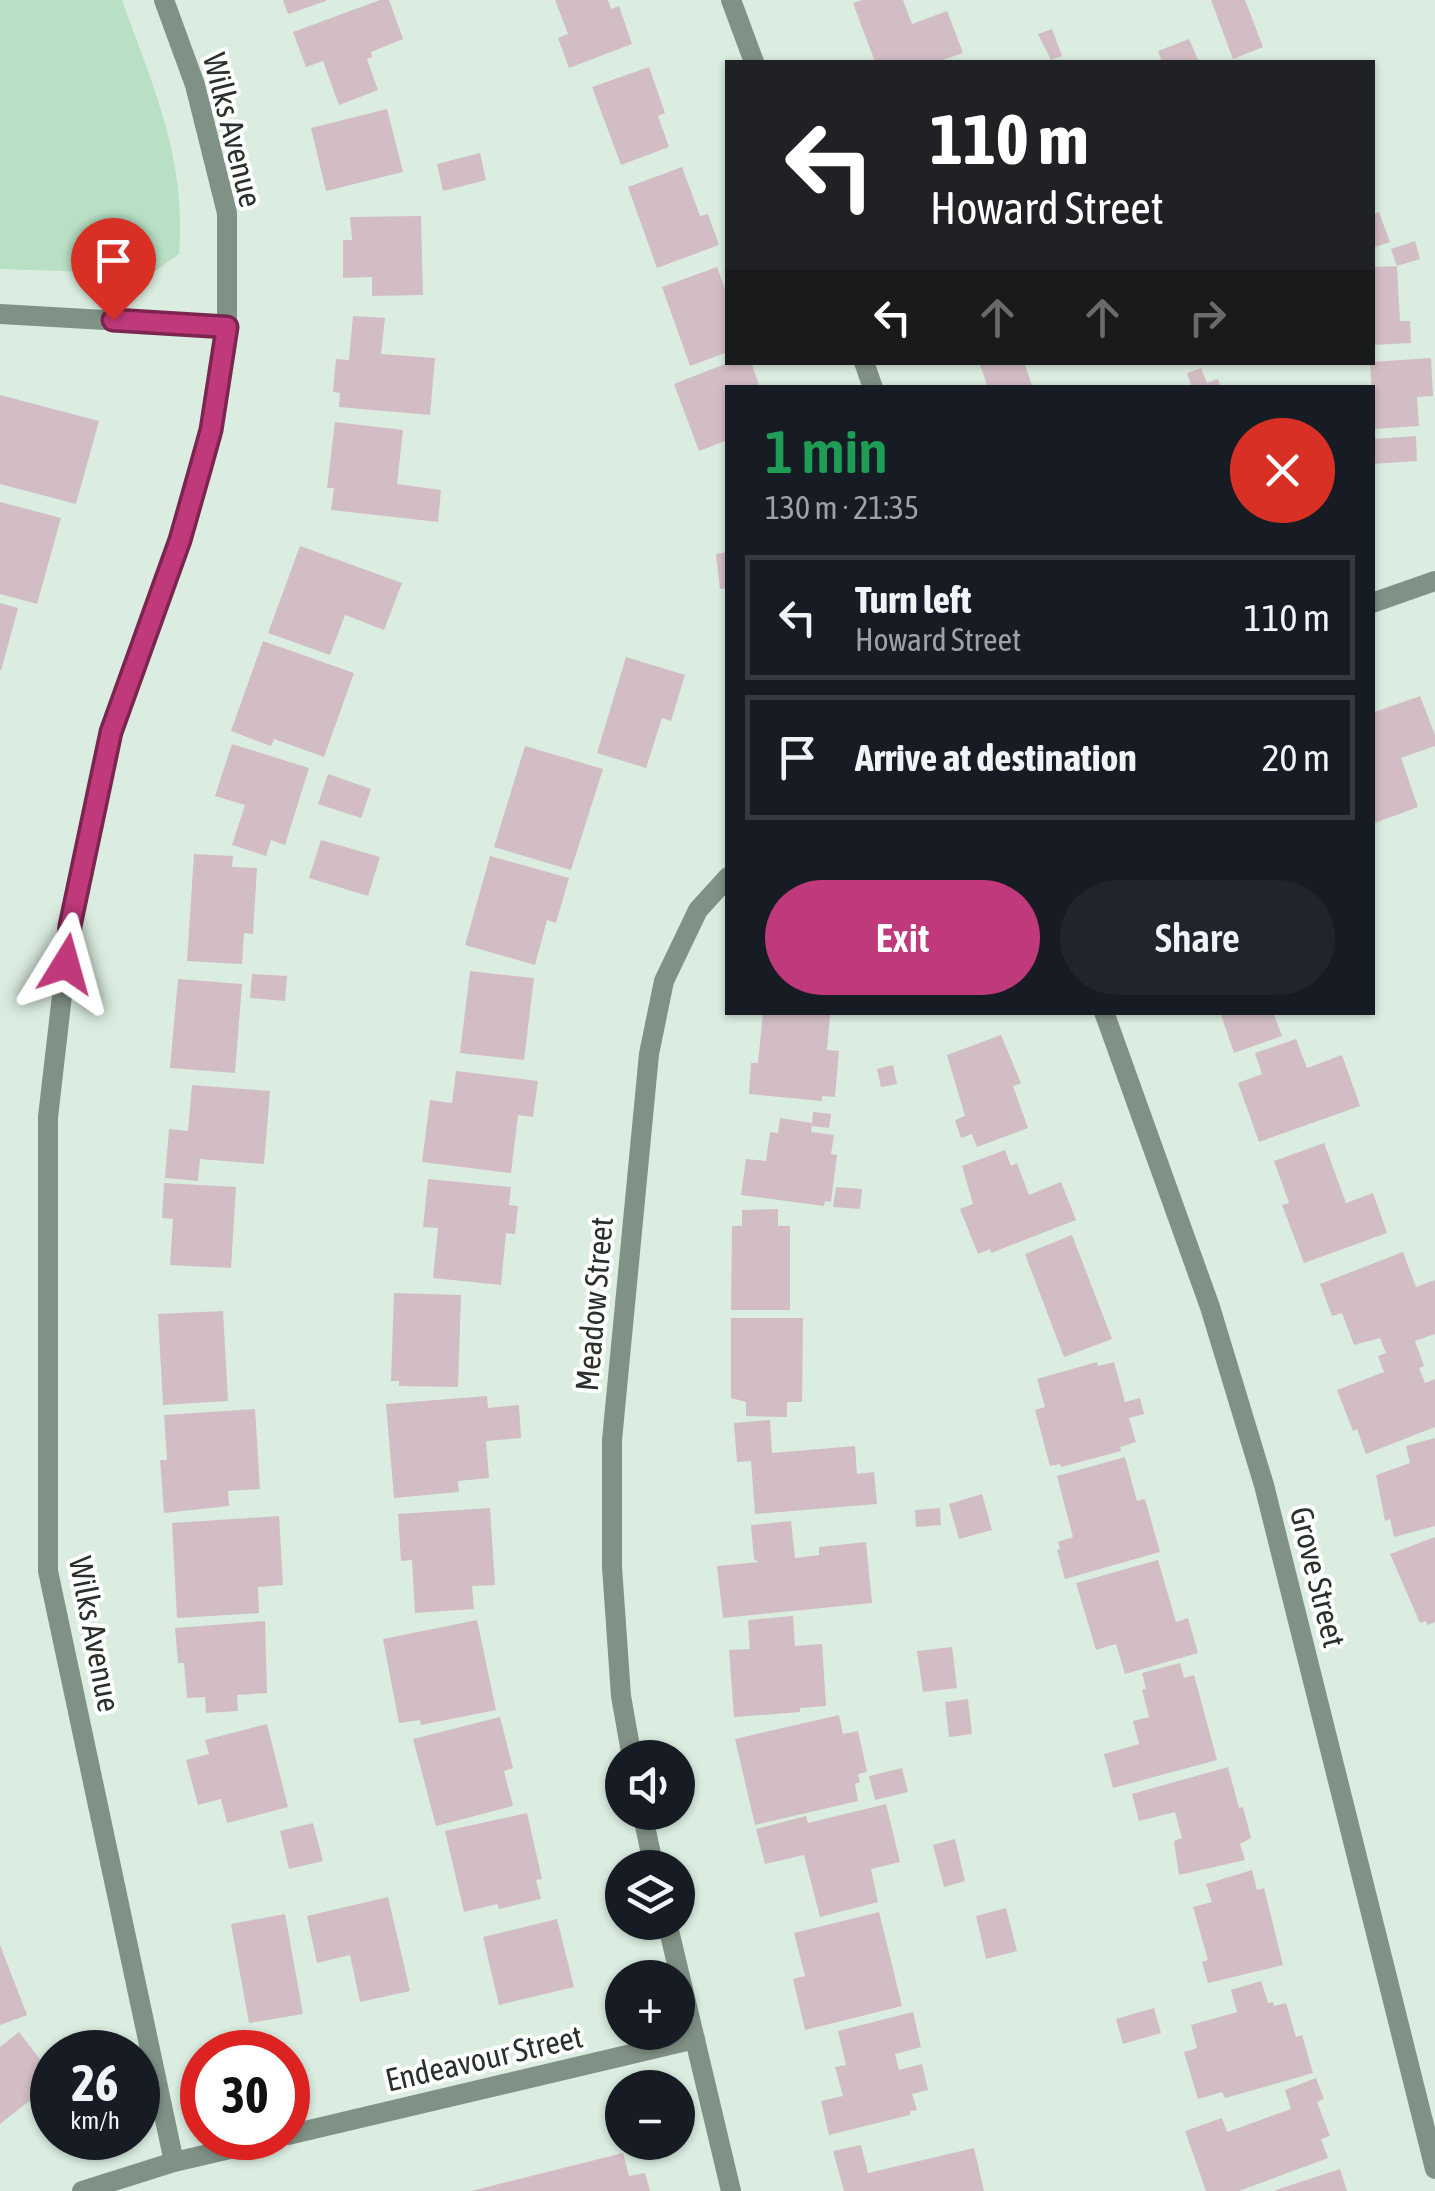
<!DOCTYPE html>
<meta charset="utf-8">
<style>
body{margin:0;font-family:"Asap Condensed",sans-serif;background:#20242c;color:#f1f3f6;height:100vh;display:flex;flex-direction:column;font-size:38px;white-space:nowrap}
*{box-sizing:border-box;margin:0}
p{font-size:32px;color:#9ea1a6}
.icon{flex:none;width:55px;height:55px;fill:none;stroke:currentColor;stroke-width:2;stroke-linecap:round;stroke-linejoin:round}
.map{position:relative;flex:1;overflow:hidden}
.sheet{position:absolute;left:725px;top:385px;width:650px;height:630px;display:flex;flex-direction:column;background:#171b24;border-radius:0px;box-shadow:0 2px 8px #0004}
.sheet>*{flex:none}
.guide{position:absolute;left:725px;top:60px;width:650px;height:305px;border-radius:0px;box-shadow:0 2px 8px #0004;background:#202124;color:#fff;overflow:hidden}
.fabs{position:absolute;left:605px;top:1740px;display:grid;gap:20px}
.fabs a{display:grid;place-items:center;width:90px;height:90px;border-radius:50%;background:#171b24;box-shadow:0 2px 8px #0004;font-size:50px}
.speed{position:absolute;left:30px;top:2030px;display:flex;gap:20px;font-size:50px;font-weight:700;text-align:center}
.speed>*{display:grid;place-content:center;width:130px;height:130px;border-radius:50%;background:#171b24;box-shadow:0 2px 8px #0004;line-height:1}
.speed small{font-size:25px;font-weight:400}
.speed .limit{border:15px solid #d22;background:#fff;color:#111}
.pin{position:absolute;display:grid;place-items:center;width:85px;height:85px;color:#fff;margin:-102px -42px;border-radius:50% 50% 50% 0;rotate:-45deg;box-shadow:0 0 10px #0007}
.pin .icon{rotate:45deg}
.me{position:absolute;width:110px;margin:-55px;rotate:8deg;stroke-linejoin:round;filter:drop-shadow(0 0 8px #0008)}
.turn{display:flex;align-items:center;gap:35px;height:210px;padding:0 40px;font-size:45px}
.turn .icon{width:130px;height:130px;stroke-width:2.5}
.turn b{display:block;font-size:70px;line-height:85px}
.lanes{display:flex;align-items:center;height:95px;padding:0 40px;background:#0003;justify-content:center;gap:50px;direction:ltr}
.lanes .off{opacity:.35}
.round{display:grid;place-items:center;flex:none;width:105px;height:105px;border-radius:52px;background:#20242c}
.headline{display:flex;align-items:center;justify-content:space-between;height:170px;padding:0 40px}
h1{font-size:60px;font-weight:600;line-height:75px;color:#1e9e55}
.action{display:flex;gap:20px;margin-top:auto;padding:20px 40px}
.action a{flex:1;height:115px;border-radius:60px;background:#bf397b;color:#fff;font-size:40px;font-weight:600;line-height:115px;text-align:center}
.action a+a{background:#20242c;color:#f1f3f6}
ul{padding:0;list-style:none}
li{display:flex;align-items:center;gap:30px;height:125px;margin:0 20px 15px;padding:0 20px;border:5px solid #363941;border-radius:0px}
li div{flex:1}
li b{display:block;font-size:38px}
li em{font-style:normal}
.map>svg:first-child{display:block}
</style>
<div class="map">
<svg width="1435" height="2191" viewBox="0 0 1435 2191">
<rect width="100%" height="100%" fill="#daede0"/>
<!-- green -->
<path fill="#b9e0c5" d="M 0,0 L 122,0 C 153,87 187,159 179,254 L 151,274 L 0,269 Z"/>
<!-- building -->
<g fill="#d3bdc5">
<path d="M 283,0 L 326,0 L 326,1 L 288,14 Z"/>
<path d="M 380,0 L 389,0 L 403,39 L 371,52 L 372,57 L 367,59 L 378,90 L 339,105 L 323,61 L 306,67 L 293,32 Z"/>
<path d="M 555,0 L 608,0 L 611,9 L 619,6 L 632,44 L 569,68 L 558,38 L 568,34 Z"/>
<path d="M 862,0 L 903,0 L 912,24 L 947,11 L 963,53 L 937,62 L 875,62 L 853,3 Z"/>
<path d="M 1211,0 L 1245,0 L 1263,47 L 1233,59 Z"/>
<path d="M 1052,29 L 1062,56 L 1051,60 L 1038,34 Z"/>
<path d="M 1189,39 L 1199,62 L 1162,62 L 1158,51 Z"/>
<path d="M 649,67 L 665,113 L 658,116 L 669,147 L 621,165 L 592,87 Z"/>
<path d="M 387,109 L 403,172 L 326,191 L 311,128 Z"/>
<path d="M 480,153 L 486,180 L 443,191 L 437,164 Z"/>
<path d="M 682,167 L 700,216 L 708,214 L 719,245 L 657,268 L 628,187 Z"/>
<path d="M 1379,212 L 1390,242 L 1372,248 L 1372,215 Z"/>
<path d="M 421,216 L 423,295 L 372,296 L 372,277 L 343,278 L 343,240 L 352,240 L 350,217 Z"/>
<path d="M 1415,241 L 1420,259 L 1397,266 L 1391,249 Z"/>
<path d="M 1397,266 L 1400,321 L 1410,321 L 1411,343 L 1372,345 L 1372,267 Z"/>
<path d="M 717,267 L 728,297 L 728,352 L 690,366 L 662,287 Z"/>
<path d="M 353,316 L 385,318 L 381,354 L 435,358 L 430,415 L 339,407 L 340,393 L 333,392 L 336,359 L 349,360 Z"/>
<path d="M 1431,358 L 1433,396 L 1417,397 L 1419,426 L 1374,429 L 1370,362 Z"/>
<path d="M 730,362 L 751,362 L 760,388 L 728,388 L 728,440 L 699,451 L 674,384 Z"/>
<path d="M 979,362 L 1024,362 L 1033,388 L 988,388 Z"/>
<path d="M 1201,368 L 1207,383 L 1218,379 L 1221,388 L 1192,388 L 1187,373 Z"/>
<path d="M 0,395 L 99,421 L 76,504 L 0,484 Z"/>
<path d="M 335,422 L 403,430 L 397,484 L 441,490 L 438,522 L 331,510 L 334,488 L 327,488 Z"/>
<path d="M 1416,436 L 1417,461 L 1372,464 L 1372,439 Z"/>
<path d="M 0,502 L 61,518 L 37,604 L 0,594 Z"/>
<path d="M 300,546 L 402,583 L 384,630 L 345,615 L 330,655 L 268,633 Z"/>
<path d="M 728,552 L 728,588 L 720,589 L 716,554 Z"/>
<path d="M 0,603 L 18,608 L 1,671 L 0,670 Z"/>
<path d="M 263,641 L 354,673 L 324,757 L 274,739 L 271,746 L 231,731 Z"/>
<path d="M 626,657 L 685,675 L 671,721 L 662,718 L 646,768 L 597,753 Z"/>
<path d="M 1420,696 L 1435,735 L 1435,746 L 1401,758 L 1418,807 L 1372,824 L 1372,713 Z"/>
<path d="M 232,744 L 309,768 L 285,845 L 271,840 L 266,856 L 232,845 L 245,805 L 215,796 Z"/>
<path d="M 525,746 L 603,769 L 571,870 L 494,847 Z"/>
<path d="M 328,774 L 371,789 L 361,818 L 318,804 Z"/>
<path d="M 321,840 L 380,857 L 368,896 L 309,878 Z"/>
<path d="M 194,854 L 233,856 L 232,867 L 257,868 L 253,934 L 244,933 L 242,964 L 187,961 Z"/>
<path d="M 490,856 L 569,878 L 556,923 L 547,920 L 535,965 L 465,945 Z"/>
<path d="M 470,971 L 534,978 L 524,1060 L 460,1053 Z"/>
<path d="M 252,974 L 287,976 L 285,1001 L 250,998 Z"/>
<path d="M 178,979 L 242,984 L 235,1073 L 170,1068 Z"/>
<path d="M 763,1012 L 830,1015 L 827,1050 L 839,1051 L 835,1097 L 822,1096 L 822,1101 L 749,1094 L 751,1063 L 758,1063 Z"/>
<path d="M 1220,1012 L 1273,1012 L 1282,1036 L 1234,1053 Z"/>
<path d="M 1001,1035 L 1021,1083 L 1013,1086 L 1028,1128 L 977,1147 L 972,1134 L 961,1138 L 955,1120 L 965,1116 L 947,1055 Z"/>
<path d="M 1296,1039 L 1307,1068 L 1342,1055 L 1360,1106 L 1259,1142 L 1238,1083 L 1262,1074 L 1255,1053 Z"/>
<path d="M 893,1065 L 897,1084 L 881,1087 L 877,1069 Z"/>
<path d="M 456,1071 L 538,1081 L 533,1117 L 518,1115 L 511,1173 L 422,1162 L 430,1100 L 452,1103 Z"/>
<path d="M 192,1085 L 270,1091 L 264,1164 L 200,1159 L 198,1181 L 165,1178 L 169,1129 L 188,1131 Z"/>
<path d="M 813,1112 L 831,1114 L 829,1128 L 812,1126 L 812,1123 L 811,1132 L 834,1135 L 831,1154 L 837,1155 L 831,1202 L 825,1201 L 824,1206 L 741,1195 L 746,1159 L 766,1161 L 770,1132 L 778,1133 L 780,1118 L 812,1123 Z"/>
<path d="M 1324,1143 L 1346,1203 L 1373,1193 L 1387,1233 L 1304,1263 L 1282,1205 L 1289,1203 L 1274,1161 Z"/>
<path d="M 1005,1150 L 1011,1166 L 1017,1163 L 1029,1195 L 1061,1182 L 1076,1220 L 991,1253 L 990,1249 L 978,1254 L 960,1209 L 973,1204 L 962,1166 Z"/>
<path d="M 428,1179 L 511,1187 L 509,1205 L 518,1206 L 515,1234 L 506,1233 L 501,1285 L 433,1278 L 438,1228 L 423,1227 Z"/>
<path d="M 164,1183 L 236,1187 L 231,1268 L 170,1265 L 173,1219 L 162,1218 Z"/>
<path d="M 836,1187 L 862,1189 L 860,1209 L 833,1207 Z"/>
<path d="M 778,1209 L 778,1226 L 790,1226 L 790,1310 L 731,1310 L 732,1226 L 742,1226 L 742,1210 Z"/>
<path d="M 1072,1235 L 1112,1339 L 1064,1357 L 1025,1254 Z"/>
<path d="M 1403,1252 L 1416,1287 L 1435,1280 L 1435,1334 L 1415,1341 L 1424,1366 L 1419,1368 L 1425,1383 L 1435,1379 L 1435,1427 L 1366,1454 L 1357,1429 L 1353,1431 L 1337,1390 L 1384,1372 L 1378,1356 L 1386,1353 L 1380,1338 L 1354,1345 L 1342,1313 L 1332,1316 L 1320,1284 Z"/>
<path d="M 394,1293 L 461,1295 L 458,1387 L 399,1386 L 399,1381 L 391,1381 Z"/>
<path d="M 223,1311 L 228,1401 L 163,1405 L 158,1314 Z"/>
<path d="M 731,1318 L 803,1318 L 802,1402 L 787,1402 L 787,1417 L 746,1416 L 746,1402 L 731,1398 Z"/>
<path d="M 1097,1362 L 1098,1366 L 1114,1362 L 1125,1402 L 1140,1398 L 1144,1414 L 1129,1418 L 1136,1442 L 1120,1447 L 1121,1451 L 1061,1467 L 1060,1464 L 1050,1466 L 1035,1410 L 1045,1407 L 1037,1379 Z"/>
<path d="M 487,1396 L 488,1408 L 519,1405 L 521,1438 L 486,1441 L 489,1478 L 458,1481 L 459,1492 L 394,1498 L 386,1404 Z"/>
<path d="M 255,1409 L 260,1489 L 228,1491 L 229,1506 L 164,1513 L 160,1460 L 167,1460 L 164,1415 Z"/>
<path d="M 770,1420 L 772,1453 L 855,1446 L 857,1474 L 874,1472 L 877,1504 L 755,1514 L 751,1461 L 737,1462 L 734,1423 Z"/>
<path d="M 1435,1438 L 1435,1526 L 1394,1537 L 1390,1519 L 1385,1521 L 1376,1475 L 1410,1463 L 1406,1446 Z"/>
<path d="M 1125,1457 L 1137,1501 L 1145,1499 L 1160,1552 L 1065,1579 L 1057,1550 L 1060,1549 L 1058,1542 L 1073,1537 L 1057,1476 Z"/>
<path d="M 982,1494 L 992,1530 L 959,1539 L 949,1504 Z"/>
<path d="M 490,1508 L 495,1585 L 472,1586 L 474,1609 L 415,1613 L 412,1560 L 401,1561 L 398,1514 Z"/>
<path d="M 940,1508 L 941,1525 L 916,1527 L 915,1510 Z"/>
<path d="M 279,1516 L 283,1585 L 258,1587 L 259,1613 L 177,1618 L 172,1523 Z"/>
<path d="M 791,1521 L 795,1558 L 819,1555 L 819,1547 L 866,1542 L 872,1603 L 723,1618 L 717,1566 L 758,1562 L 754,1559 L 751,1525 Z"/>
<path d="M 1435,1537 L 1435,1622 L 1427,1625 L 1426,1621 L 1420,1623 L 1390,1554 Z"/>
<path d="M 1158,1560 L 1176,1622 L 1188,1618 L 1198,1653 L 1125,1674 L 1116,1644 L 1096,1650 L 1076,1583 Z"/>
<path d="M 793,1616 L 795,1646 L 822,1644 L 826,1706 L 800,1708 L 800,1712 L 734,1717 L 729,1650 L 750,1649 L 748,1620 Z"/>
<path d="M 477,1620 L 496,1710 L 421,1725 L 420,1720 L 399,1723 L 383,1639 Z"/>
<path d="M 265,1621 L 267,1693 L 237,1695 L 238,1711 L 206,1713 L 205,1697 L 187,1698 L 184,1663 L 178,1663 L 175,1628 Z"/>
<path d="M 952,1647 L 957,1688 L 923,1692 L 917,1651 Z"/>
<path d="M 1180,1663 L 1184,1678 L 1194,1675 L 1217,1760 L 1113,1788 L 1104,1754 L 1139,1744 L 1133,1721 L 1149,1717 L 1142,1690 L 1146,1689 L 1142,1673 Z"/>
<path d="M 968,1699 L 972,1734 L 949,1737 L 945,1702 Z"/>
<path d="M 839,1715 L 843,1734 L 858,1731 L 867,1772 L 858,1774 L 860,1782 L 855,1784 L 858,1801 L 755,1825 L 735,1739 Z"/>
<path d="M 500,1717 L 513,1768 L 504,1771 L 513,1806 L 436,1826 L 413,1739 Z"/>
<path d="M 267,1724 L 288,1807 L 227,1823 L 221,1799 L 198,1805 L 186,1760 L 209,1754 L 205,1740 Z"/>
<path d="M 1228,1767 L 1239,1808 L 1243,1807 L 1251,1838 L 1240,1844 L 1245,1860 L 1179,1875 L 1174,1841 L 1182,1838 L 1175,1812 L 1139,1821 L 1132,1794 Z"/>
<path d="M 902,1768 L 908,1792 L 875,1800 L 869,1776 Z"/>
<path d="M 886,1804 L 900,1862 L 871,1869 L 878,1902 L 820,1917 L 804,1855 L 765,1864 L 756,1829 L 806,1816 L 808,1823 Z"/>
<path d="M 527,1813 L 542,1879 L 536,1880 L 541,1899 L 499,1909 L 497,1904 L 464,1912 L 445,1831 Z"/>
<path d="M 313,1823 L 323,1861 L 289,1869 L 280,1831 Z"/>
<path d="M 955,1839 L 965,1881 L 944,1887 L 933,1845 Z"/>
<path d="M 1252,1870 L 1257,1890 L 1264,1888 L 1283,1965 L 1208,1983 L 1202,1962 L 1208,1960 L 1193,1907 L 1212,1902 L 1206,1884 Z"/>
<path d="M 388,1897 L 410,1991 L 360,2002 L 350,1955 L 317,1963 L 307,1916 Z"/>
<path d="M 1006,1908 L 1017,1951 L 986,1959 L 976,1916 Z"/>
<path d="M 879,1912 L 902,2006 L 805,2030 L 793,1979 L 805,1976 L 794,1933 Z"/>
<path d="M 285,1914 L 303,2014 L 249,2023 L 231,1924 Z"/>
<path d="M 557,1919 L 574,1987 L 499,2005 L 483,1937 Z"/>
<path d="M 0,1945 L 27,2015 L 0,2025 Z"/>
<path d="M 1261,1981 L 1268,2003 L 1273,2002 L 1274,2006 L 1286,2003 L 1296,2037 L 1302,2035 L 1313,2073 L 1225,2098 L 1222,2092 L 1198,2099 L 1184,2052 L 1197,2048 L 1191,2025 L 1237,2012 L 1231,1990 Z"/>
<path d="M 1154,2008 L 1161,2033 L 1123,2044 L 1116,2019 Z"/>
<path d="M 913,2012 L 921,2047 L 895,2054 L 899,2070 L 922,2064 L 928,2090 L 912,2094 L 917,2110 L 910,2111 L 910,2115 L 829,2135 L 821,2101 L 843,2096 L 835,2067 L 846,2065 L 838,2031 Z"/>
<path d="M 19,2032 L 52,2075 L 52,2083 L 0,2124 L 0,2047 Z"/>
<path d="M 1316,2078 L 1324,2099 L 1317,2102 L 1330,2136 L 1321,2139 L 1328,2158 L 1239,2191 L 1206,2191 L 1185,2131 L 1222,2118 L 1227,2132 L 1291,2109 L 1285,2090 Z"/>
<path d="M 861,2145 L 868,2173 L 974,2148 L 984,2191 L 844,2191 L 833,2151 Z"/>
<path d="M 623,2153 L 629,2176 L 645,2173 L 650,2191 L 471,2191 Z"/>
<path d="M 1340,2169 L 1347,2191 L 1276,2191 L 1276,2190 Z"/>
</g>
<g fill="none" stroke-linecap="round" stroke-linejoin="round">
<!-- minor -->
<g stroke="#809185" stroke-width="20">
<path d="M 164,0 L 195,85 L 227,213 L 227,327 L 211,430 L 179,540 L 111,732 L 70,926 L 48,1117 L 48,1571 L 174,2162"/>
<path d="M 731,0 L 754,62"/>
<path d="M 0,314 L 227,327"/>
<path d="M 864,362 L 873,388"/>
<path d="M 1372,603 L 1435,581"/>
<path d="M 1104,1012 L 1210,1307 L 1264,1485 L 1435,2169"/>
<path d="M 632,1758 L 621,1696 L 612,1567 L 612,1440 L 649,1054 L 664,981 L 698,910 L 728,877"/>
<path d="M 642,1812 L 654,1868"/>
<path d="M 667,1922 L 731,2191"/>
<path d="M 288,2135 L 695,2039"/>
<path d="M 82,2191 L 174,2162 L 277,2138"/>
</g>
</g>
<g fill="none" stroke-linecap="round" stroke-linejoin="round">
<defs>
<path id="route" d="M 66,964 L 70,926 L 111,732 L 180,540 L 201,466 L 211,430 L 227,327 L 113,320"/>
</defs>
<!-- route casing -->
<use href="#route" stroke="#7c2550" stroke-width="25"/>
<!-- route -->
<use href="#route" stroke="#bf397b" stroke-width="18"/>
</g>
<g text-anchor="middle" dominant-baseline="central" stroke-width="8" stroke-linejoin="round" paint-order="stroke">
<!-- street labels -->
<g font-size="32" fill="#2a312c" stroke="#fff">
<text transform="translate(233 130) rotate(76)">Wilks Avenue</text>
<text transform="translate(594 1304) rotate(-85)">Meadow Street</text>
<text transform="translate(1318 1577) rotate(76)">Grove Street</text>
<text transform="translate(95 1634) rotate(79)">Wilks Avenue</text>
<text transform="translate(484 2058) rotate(-13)">Endeavour Street</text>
</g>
</g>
</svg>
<div class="fabs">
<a><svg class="icon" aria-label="sound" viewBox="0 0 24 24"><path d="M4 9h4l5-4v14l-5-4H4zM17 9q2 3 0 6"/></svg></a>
<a><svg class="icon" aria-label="layers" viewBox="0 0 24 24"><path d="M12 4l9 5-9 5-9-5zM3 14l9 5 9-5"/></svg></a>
<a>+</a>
<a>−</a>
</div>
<div class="speed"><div>26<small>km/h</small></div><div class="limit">30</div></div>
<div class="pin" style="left:113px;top:320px;background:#d93025"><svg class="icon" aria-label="arrive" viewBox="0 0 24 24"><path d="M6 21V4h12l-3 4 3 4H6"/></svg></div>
<svg class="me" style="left:66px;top:964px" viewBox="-20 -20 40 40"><path d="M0-17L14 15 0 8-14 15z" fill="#bf397b" stroke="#fff" stroke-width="4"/></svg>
<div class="guide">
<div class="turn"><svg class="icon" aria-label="left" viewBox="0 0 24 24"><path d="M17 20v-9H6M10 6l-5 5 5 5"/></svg><div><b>110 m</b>Howard Street</div></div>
<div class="lanes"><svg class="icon" aria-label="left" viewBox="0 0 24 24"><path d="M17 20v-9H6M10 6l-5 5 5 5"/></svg><svg class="icon off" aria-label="ahead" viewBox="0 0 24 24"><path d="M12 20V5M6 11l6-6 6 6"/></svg><svg class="icon off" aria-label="ahead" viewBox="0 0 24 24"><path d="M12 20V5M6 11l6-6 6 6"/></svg><svg class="icon off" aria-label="right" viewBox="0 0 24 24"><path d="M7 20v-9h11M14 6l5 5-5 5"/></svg></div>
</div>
<section class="sheet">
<div class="headline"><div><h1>1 min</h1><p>130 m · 21:35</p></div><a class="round" style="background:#d93025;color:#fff"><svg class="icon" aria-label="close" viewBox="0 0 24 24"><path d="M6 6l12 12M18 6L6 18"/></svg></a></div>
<ul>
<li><svg class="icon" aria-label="left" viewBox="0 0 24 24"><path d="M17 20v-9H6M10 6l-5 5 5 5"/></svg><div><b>Turn left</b><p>Howard Street</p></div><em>110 m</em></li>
<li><svg class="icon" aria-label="arrive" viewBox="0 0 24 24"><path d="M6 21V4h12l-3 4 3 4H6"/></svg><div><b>Arrive at destination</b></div><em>20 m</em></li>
</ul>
<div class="action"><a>Exit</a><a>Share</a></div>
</section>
</div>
